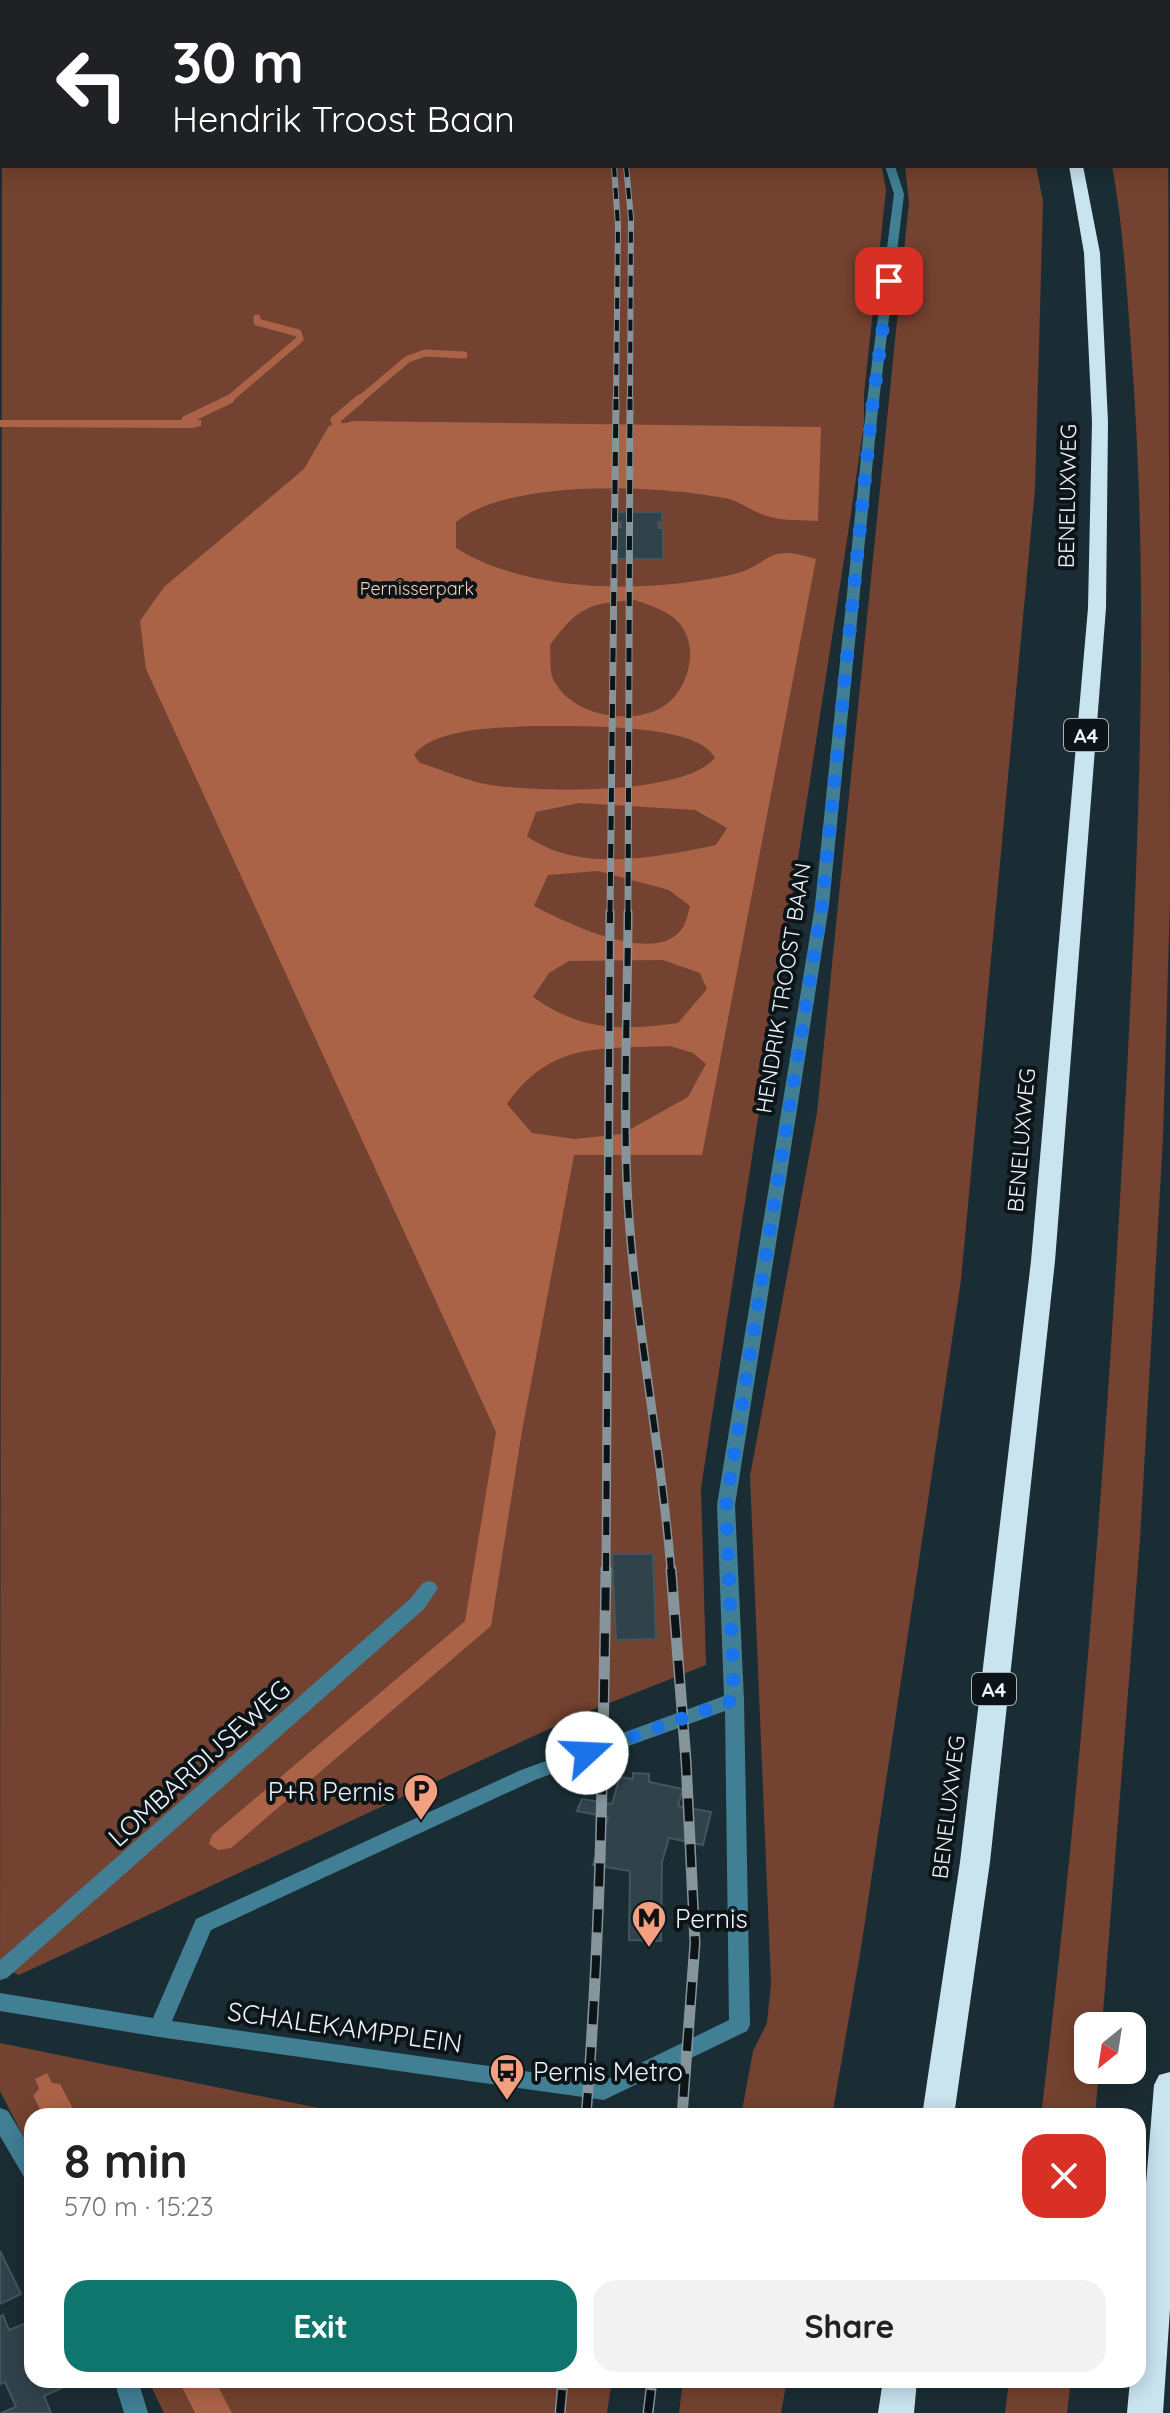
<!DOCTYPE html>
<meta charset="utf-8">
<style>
body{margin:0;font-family:Quicksand,sans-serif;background:#f2f2f2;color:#222;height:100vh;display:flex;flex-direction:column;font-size:30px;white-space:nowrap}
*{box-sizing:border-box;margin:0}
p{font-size:26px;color:#767676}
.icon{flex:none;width:44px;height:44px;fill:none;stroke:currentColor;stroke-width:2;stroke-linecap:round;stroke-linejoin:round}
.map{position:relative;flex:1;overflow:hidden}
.drawer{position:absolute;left:24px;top:2108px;width:1122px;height:280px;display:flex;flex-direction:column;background:#fff;border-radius:24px;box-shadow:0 4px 20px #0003}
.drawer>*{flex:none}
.banner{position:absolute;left:0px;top:0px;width:1170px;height:168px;box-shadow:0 4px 20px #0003;background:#202124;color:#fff;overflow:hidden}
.needle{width:52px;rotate:210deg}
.buttons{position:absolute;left:1074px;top:2012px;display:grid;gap:16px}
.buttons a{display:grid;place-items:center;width:72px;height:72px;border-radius:16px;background:#fff;box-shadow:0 4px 20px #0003;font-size:40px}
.pin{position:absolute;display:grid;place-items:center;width:68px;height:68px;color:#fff;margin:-34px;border-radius:16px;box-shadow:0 4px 12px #0006}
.me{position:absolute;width:88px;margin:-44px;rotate:70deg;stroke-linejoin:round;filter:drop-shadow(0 0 6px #0008)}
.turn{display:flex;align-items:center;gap:28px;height:168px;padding:0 40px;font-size:36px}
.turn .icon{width:104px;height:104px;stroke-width:2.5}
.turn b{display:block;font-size:56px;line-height:68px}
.round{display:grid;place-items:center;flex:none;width:84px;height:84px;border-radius:24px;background:#f2f2f2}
.headline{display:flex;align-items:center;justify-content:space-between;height:136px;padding:0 40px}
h1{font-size:48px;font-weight:800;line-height:60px}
.primary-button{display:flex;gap:16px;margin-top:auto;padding:16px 40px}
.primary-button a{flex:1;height:92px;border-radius:24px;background:#0f766e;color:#fff;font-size:32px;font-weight:800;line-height:92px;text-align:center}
.primary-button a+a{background:#f2f2f2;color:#222}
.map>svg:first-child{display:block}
</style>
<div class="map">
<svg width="1170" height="2413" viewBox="0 0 1170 2413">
<rect width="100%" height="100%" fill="#1b2d34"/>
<!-- green -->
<g fill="#744230">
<path d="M 1168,81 L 1170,899 L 1163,1138 L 1140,1539 L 1102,2026 L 1088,2026 L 1088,2070 L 1099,2070 L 1095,2116 L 1041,2116 C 1087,1736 1114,1353 1132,970 C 1141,767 1147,564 1132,361 C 1127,296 1124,230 1112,166 L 1168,166 Z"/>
<path d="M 2,154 L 2,166 L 877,166 L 882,168 L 886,190 L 864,394 L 864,423 L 849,527 L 701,1488 L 706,1665 L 579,1715 L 19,1975 L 0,1967 Z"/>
<path d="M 905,166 L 1036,166 L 1043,201 L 1035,489 L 961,1280 L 861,1948 L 832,2116 L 741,2116 L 753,2051 L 767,2023 L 771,1983 L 750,1476 L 817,1113 L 909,202 Z"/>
<path d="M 0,2043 L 358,2116 L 77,2116 L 60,2085 C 49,2084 40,2088 33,2097 L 43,2116 L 32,2116 L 32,2153 L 0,2091 Z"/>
<path d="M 148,2380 L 178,2380 L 195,2413 L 164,2413 Z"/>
<path d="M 215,2380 L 612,2380 L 607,2413 L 232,2413 Z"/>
<path d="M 683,2380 L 787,2380 L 781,2413 L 679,2413 Z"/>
<path d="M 1009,2380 L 1071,2380 L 1067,2413 L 1005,2413 Z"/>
</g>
<!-- water -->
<g fill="#ab6348" fill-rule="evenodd">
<path d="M 0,420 L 201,420 L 201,426 L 192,428 L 0,427 Z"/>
<path d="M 354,421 L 821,427 L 818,521 C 803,520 785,521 770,517 C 754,513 740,501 725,498 C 657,485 511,478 456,522 L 456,548 C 529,594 648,593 730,575 C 773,566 762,542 816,559 L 702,1155 L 574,1155 L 522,1431 L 491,1626 L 231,1848 L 218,1850 L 209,1844 L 212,1835 L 465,1621 L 496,1432 L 146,669 L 140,621 L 164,587 L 304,469 L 329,426 ZM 635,600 C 649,605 669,611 679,623 C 701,648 688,694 659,709 C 627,725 572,715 554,681 C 549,673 551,655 550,645 C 578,607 589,603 635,600 ZM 531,726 C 569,727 697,721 715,758 C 683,796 539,792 490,785 C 467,781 443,770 420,763 L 414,755 C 434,728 499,728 531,726 ZM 579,803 L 695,810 L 727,828 L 716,845 C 658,857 579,874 527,836 L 536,812 ZM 598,871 L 669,890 L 690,906 C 688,913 686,925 681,930 C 653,966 565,922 534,906 L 548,875 ZM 663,960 L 700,973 L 707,989 L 678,1023 C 621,1031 580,1031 533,997 L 549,973 L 569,961 ZM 670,1046 L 693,1053 L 706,1064 L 688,1097 L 622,1134 L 575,1139 L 532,1133 L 507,1104 C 551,1041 601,1049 670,1046 Z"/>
<path d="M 47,2073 L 52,2083 L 60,2084 L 77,2116 L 43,2116 L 33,2096 L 39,2089 L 35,2079 Z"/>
<path d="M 178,2380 L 215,2380 L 232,2413 L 195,2413 Z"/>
</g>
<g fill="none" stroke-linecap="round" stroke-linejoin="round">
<!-- stream-far1 -->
<g stroke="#ab6348" stroke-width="7">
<path d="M 227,401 L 300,339 L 298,333 L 257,322 L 257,318"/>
<path d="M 358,401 L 408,359 L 425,353 L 464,355"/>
</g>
<!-- stream -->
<g stroke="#ab6348" stroke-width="9">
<path d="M 186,420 L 230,399"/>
<path d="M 337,424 L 335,420 L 360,399"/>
</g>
</g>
<!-- building -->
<g fill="#30424a" stroke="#43565e" stroke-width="2">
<path d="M 617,512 L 662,512 L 662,523 L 658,522 L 659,528 L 663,528 L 663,559 L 617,559 L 617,528 L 621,527 L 621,522 L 617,522 Z"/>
<path d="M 612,1554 L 653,1554 L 656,1639 L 616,1640 Z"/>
<path d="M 633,1773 L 649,1774 L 649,1782 L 683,1789 L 678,1806 L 711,1812 L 703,1845 L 669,1838 L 662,1862 L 661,1941 L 629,1940 L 630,1871 L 593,1865 L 608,1817 L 577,1811 L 582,1799 L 612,1804 L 620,1777 L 633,1779 Z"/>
<path d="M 0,2251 L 21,2294 L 0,2304 Z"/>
<path d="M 3,2315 L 9,2330 L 32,2321 L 32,2380 L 79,2380 L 44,2396 L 51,2413 L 1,2413 L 16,2407 L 5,2382 L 0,2384 L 0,2317 Z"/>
</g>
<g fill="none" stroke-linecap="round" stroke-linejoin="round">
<!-- minor -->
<g fill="#417f95" fill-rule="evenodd">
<path d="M 857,0 L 875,0 L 877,2 L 859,2 Z"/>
<path d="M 1168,48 L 1170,49 L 1170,55 L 1168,54 Z"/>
<path d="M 885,166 L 895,166 L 904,194 L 878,409 L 829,905 L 735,1505 L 744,1700 L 750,2025 L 747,2031 L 604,2100 L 159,2037 L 0,2011 L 0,1993 L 153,2018 L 196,1919 L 521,1770 L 724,1696 L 717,1505 L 815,905 L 866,409 L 894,194 ZM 725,1711 L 729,2020 L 602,2082 L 172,2021 L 211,1930 L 535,1780 Z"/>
<path d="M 429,1581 L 435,1583 L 438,1588 L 424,1609 L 7,1978 L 0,1980 L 0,1960 L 410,1599 L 423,1583 Z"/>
<path d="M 0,2108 L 8,2111 L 32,2151 L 32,2179 L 24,2177 L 0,2136 Z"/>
<path d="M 114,2380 L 138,2380 L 148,2413 L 124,2413 Z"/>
</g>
<!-- tertiary -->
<g fill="#417f95" fill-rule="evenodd">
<path d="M 0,134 L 2,135 L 2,141 L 0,140 Z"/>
<rect x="0" y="149" width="2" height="6"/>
</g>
<!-- motorway -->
<g fill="#c9e4ef" fill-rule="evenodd">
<path d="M 1021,0 L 1033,0 L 1034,2 L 1022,2 Z"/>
<path d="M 1069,166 L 1083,166 L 1100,253 L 1108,422 L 1106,608 L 1055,1261 L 990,1862 L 954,2116 L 922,2116 L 960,1862 L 1031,1261 L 1088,608 L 1092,422 L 1084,253 Z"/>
<path d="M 1170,2072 L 1170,2309 L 1163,2413 L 1127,2413 L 1130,2380 L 1138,2380 L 1138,2283 L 1154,2085 L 1159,2075 Z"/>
<path d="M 883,2380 L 917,2380 L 914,2413 L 878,2413 Z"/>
</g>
<defs>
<g id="rail-far3">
<path d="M 918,0 L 930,2"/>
<path d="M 984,0 L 996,2"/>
<path d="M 191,2 L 199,0"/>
<path d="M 614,166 L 618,226 L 616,401"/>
<path d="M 626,166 L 631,218 L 630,401"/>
</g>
<g id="rail-far2">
<path d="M 610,914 L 616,399"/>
<path d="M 628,914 L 630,399"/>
</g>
<g id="rail-far1">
<path d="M 628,912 C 628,1002 623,1094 627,1185 C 633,1315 661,1442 671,1571"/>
<path d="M 606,1571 L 610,912"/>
</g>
<g id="rail">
<path d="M 671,1569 L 686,1761 L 695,1943 L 682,2116"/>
<path d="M 586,2116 C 601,1934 603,1751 606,1569"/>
<path d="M 560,2413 L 563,2380"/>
<path d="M 648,2413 L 652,2380"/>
</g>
</defs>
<!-- rail-far3 casing -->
<use href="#rail-far3" stroke="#86959b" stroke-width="6"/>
<!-- rail-far2 casing -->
<use href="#rail-far2" stroke="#86959b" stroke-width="7"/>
<!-- rail-far1 casing -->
<use href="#rail-far1" stroke="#86959b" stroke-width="9"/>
<!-- rail casing -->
<use href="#rail" stroke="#86959b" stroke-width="11"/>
<!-- rail-far3 -->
<use href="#rail-far3" stroke="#0c1417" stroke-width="4" stroke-dasharray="11" stroke-linecap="butt"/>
<!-- rail-far2 -->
<use href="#rail-far2" stroke="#0c1417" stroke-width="5" stroke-dasharray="14" stroke-linecap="butt"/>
<!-- rail-far1 -->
<use href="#rail-far1" stroke="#0c1417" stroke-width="6" stroke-dasharray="18" stroke-linecap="butt"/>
<!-- rail -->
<use href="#rail" stroke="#0c1417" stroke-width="8" stroke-dasharray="23" stroke-linecap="butt"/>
</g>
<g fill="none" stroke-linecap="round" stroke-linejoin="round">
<!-- route -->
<path stroke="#1a73e8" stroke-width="14" stroke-dasharray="0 25.2" d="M 587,1753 L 734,1700 L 726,1505 L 822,905 L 872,409 L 889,281"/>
</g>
<!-- icons -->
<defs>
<symbol id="parking-pin" viewBox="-11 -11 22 30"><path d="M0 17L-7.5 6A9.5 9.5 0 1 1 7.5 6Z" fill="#f3a081" stroke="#0c1417"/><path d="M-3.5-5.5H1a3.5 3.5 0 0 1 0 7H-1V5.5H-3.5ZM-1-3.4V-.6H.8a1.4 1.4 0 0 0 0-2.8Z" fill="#111"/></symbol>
<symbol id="metro-pin" viewBox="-11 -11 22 30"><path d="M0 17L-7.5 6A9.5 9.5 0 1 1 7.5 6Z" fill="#f3a081" stroke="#0c1417"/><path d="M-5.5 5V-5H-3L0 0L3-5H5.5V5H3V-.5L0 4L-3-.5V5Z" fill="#111"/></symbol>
<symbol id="bus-pin" viewBox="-11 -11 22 30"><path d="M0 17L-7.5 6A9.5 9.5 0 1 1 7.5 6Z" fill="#f3a081" stroke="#0c1417"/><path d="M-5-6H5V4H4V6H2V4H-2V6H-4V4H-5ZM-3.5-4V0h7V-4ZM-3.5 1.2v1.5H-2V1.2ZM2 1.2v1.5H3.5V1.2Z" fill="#111"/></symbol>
</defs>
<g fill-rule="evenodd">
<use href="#parking-pin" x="401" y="1771" width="40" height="54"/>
<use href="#metro-pin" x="629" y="1898" width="40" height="54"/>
<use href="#bus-pin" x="487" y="2051" width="40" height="54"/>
</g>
<g text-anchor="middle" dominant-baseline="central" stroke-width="8" stroke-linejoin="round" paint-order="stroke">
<!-- far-park labels -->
<g font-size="18" fill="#f7cdbd" stroke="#0c1417">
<text x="417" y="588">Pernisserpark</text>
</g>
<!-- shield labels -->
<g fill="#0c1417" stroke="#a8b2b7" stroke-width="2">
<rect x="1064" y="719" width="44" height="32" rx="6"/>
<rect x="972" y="1673" width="44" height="32" rx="6"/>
</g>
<g font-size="20" font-weight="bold" fill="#ebf6fb">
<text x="1086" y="735">A4</text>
<text x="994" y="1689">A4</text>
</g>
<!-- street labels -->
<g font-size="22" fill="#ebf6fb" stroke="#0c1417">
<text transform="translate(1067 496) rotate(-89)">BENELUXWEG</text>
<text transform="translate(783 988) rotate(-81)">HENDRIK TROOST BAAN</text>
<text transform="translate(1021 1140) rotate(-85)">BENELUXWEG</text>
<text transform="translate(948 1807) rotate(-83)">BENELUXWEG</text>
</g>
<!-- near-street labels -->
<g font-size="26" fill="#ebf6fb" stroke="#0c1417">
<text transform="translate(199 1763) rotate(-42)">LOMBARDIJSEWEG</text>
<text transform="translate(345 2027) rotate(8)">SCHALEKAMPPLEIN</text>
</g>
<!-- near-poi labels -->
<g font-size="26" fill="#ebf6fb" stroke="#0c1417" text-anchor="start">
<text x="395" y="1791" text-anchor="end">P+R Pernis</text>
<text x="675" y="1918">Pernis</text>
<text x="533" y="2071">Pernis Metro</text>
</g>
</g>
</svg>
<div class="buttons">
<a><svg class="needle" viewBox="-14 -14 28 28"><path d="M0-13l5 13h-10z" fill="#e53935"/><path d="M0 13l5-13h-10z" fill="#767676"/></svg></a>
</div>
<div class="pin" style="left:889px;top:281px;background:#d93025"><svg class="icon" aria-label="arrive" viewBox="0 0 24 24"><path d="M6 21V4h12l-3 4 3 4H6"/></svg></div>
<svg class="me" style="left:587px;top:1753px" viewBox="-20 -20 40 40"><circle r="19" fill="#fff"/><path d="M0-13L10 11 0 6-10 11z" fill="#1a73e8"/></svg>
<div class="banner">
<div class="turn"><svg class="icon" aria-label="left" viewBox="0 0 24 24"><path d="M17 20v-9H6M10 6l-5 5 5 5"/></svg><div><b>30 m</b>Hendrik Troost Baan</div></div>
</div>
<section class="drawer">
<div class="headline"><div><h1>8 min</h1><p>570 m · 15:23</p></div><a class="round" style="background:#d93025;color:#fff"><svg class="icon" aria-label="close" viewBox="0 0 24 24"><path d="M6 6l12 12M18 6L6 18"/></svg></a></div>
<div class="primary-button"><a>Exit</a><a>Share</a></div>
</section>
</div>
